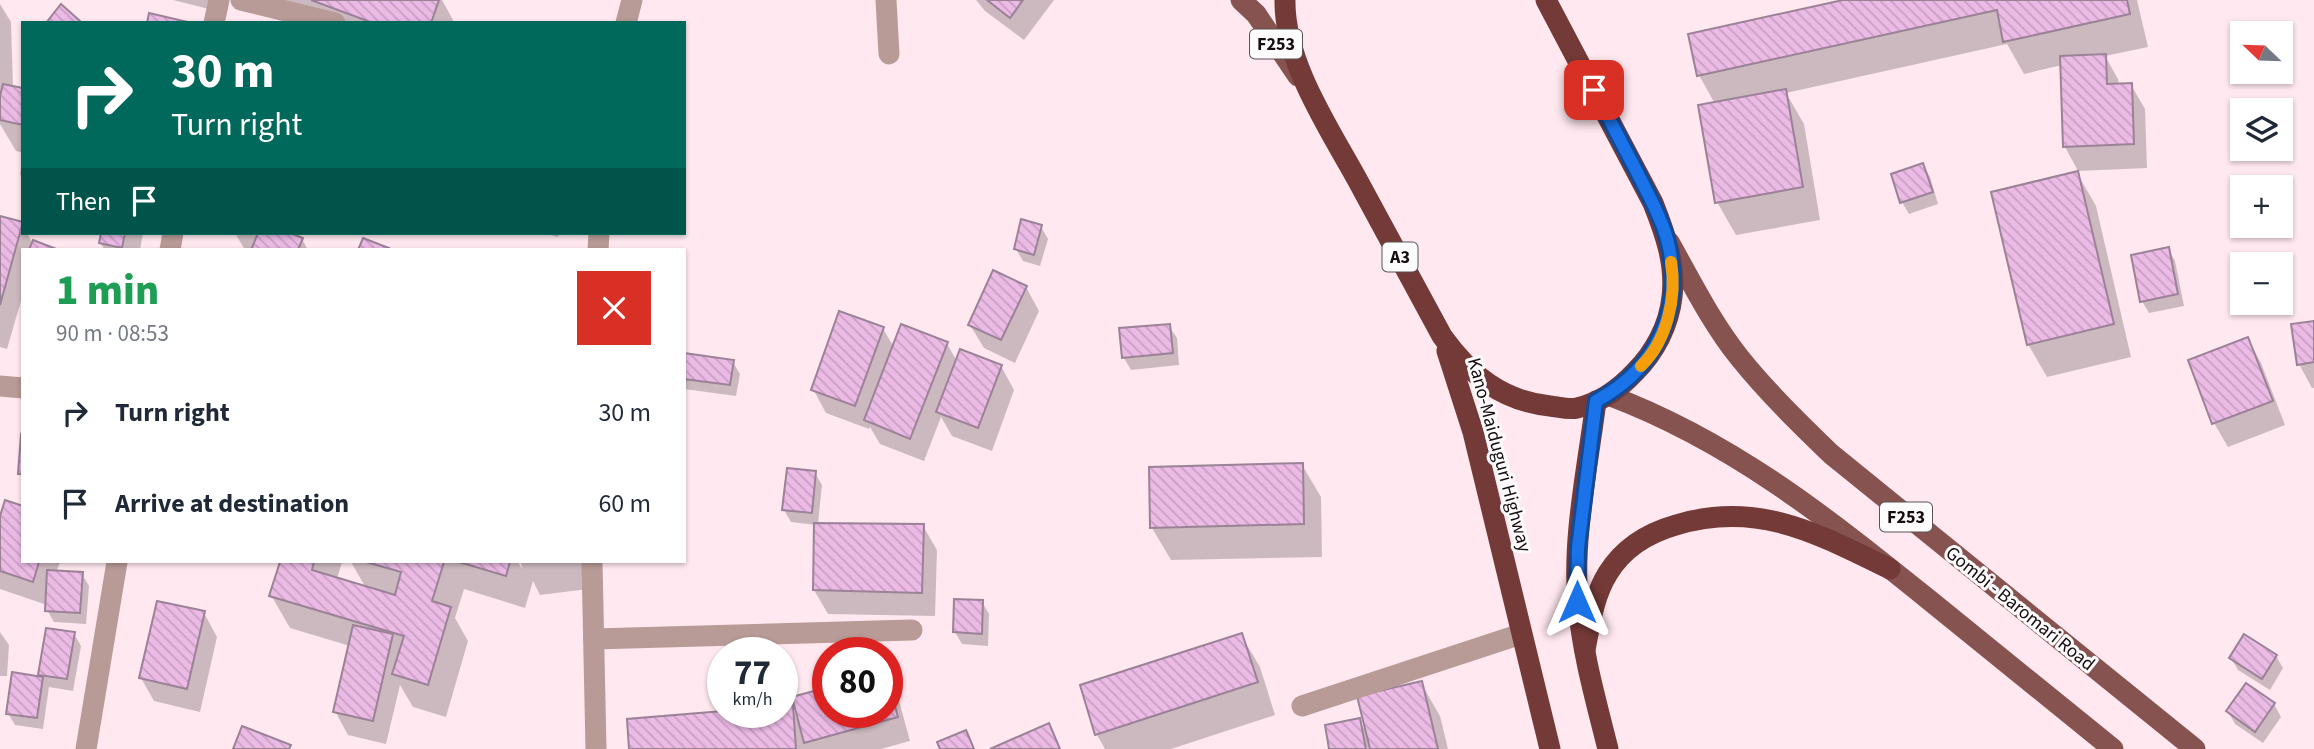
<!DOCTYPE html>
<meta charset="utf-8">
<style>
body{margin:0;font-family:"Source Sans 3",sans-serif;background:#f2f2f3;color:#1f2937;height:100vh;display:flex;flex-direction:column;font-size:26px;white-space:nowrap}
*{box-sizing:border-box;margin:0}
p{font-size:23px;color:#747a83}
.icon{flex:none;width:38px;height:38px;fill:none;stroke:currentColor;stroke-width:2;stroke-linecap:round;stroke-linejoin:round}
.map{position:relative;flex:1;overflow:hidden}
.drawer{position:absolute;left:21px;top:248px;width:665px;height:315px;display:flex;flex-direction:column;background:#fff;border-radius:0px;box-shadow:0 2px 5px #0004}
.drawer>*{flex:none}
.guide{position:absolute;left:21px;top:21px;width:665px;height:214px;border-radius:0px;box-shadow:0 2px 5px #0004;background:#00695c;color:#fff;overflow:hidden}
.needle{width:46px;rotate:293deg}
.controls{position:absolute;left:2230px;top:21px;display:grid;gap:14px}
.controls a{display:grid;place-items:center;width:63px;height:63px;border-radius:0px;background:#fff;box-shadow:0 2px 5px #0004;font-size:35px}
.speed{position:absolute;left:707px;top:637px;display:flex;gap:14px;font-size:35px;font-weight:700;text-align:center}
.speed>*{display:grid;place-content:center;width:91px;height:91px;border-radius:50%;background:#fff;box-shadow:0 2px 5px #0004;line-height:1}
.speed small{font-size:18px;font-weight:400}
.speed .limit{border:10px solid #d22;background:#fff;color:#111}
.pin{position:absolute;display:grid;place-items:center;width:60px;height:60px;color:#fff;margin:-30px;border-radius:14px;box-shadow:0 4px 10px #0006}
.me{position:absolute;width:77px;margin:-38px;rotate:0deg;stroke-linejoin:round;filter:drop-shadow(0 0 5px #0008)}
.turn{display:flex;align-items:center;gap:24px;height:147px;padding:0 35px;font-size:32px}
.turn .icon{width:91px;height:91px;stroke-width:2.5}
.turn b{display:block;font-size:49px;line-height:60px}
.then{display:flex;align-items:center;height:66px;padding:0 35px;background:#0003;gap:14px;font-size:26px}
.round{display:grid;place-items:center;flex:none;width:74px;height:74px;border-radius:0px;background:#f2f2f3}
.overview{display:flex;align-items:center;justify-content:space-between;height:119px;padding:0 35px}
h1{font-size:42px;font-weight:800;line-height:52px;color:#1e9e55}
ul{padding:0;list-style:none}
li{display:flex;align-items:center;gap:21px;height:91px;padding:0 35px}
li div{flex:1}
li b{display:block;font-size:26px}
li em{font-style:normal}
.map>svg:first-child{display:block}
</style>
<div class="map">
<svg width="2314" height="749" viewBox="0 0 2314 749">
<defs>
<pattern id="building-back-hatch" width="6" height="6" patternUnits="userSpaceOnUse" patternTransform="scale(1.75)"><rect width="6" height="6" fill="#ebbae5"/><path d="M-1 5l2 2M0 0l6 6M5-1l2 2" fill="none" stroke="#c99fc3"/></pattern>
</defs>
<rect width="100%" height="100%" fill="#ffe8ef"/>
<!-- shadow -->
<g fill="#0003">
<path d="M 173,0 L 216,0 L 213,10 Z"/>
<path d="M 283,0 L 442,0 L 453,20 L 453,23 L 324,23 Z"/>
<path d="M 976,0 L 1054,0 L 1024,40 L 985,11 Z"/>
<path d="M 1851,0 L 2137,0 L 2148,47 L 2105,56 L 2118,79 L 2119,85 L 2131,85 L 2145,109 L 2147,168 L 2078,171 L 2065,147 L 2062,65 L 2024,74 L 2007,44 L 1786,93 L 1804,124 L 1820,220 L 1736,235 L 1717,202 L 1715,104 L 1699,75 Z"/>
<path d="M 0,4 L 11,22 L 13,88 L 23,90 L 23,153 L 16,151 L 0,124 Z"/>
<path d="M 23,160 L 23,179 L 20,174 Z"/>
<path d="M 1923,165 L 1930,177 L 1938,204 L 1909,214 L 1902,202 Z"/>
<path d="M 2077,173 L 2096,206 L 2131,357 L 2047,377 L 2028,344 Z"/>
<path d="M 0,218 L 22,224 L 23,233 L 27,233 L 32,242 L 54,250 L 23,250 L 23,294 L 7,349 L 0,347 Z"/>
<path d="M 1041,227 L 1048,239 L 1040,266 L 1023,261 L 1016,249 Z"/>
<path d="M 103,233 L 143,233 L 140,250 L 105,250 L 100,243 Z"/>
<path d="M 235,233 L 285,233 L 302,239 L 308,250 L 245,250 Z"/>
<path d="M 543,233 L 559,233 L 558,237 Z"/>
<path d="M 2168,249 L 2175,261 L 2184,306 L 2149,313 L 2142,301 Z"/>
<path d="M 1026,287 L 1039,311 L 1015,363 L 984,348 L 970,325 Z"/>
<path d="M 2314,323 L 2314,388 L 2312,388 L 2299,364 Z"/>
<path d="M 1169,326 L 1177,338 L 1179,365 L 1131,370 L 1124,358 Z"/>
<path d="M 883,329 L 894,347 L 947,344 L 957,361 L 1001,366 L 1014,390 L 992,451 L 952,436 L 941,417 L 924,461 L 880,444 L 870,427 L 869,429 L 826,413 L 813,389 Z"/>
<path d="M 2248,339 L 2261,363 L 2285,425 L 2228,447 L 2214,423 L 2190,361 Z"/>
<path d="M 684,355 L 733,362 L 740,374 L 736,396 L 684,389 Z"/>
<path d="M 1302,465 L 1321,497 L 1322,557 L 1171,560 L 1152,528 Z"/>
<path d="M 815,473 L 822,485 L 818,524 L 923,526 L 937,550 L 935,616 L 828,614 L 814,590 L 816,525 L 791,522 L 784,510 Z"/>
<path d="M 0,522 L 23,562 L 60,562 L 56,573 L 82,574 L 89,586 L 86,624 L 54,622 L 47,610 L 47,605 L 0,589 Z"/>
<path d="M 282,562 L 342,562 L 337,579 L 366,588 L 351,562 L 518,562 L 522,569 L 521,562 L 585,562 L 588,589 L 540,595 L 533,581 L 525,608 L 464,589 L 455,618 L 468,641 L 446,717 L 413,707 L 400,685 L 386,744 L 348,735 L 335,711 L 350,646 L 290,628 L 271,595 Z"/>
<path d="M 982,602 L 989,614 L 988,646 L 962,644 L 955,632 Z"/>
<path d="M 204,613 L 217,637 L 200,712 L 154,701 L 141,678 Z"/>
<path d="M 48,630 L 74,634 L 81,646 L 73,691 L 49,687 L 43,729 L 15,725 L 8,713 L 39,678 Z"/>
<path d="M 0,632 L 9,645 L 7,676 L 0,676 Z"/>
<path d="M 1241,635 L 1260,667 L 1275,715 L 1171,749 L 1105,749 L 1097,735 L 1082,687 Z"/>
<path d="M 2276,656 L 2283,668 L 2270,690 L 2238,670 L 2231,658 Z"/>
<path d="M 887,678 L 898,697 L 910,741 L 881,749 L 631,749 L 782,712 L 792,707 L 798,719 L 828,712 L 887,712 Z"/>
<path d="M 1421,683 L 1440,716 L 1448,749 L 1331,749 L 1359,720 L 1367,734 Z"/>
<path d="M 2246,686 L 2274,704 L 2281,717 L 2263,743 L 2235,724 L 2228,711 Z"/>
</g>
<!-- building -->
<g fill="url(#building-back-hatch)" stroke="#9b8297" stroke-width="2">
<path d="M 311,0 L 439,0 L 431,23 L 373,23 Z"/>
<path d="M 987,0 L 1023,0 L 1010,18 Z"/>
<path d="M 1843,0 L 2127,0 L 2130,14 L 2003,42 L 1997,10 L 1697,76 L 1688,34 Z"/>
<path d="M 61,4 L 80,21 L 79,23 L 46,23 Z"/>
<path d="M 149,13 L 188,22 L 188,23 L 147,23 Z"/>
<path d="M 2106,54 L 2107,84 L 2132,83 L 2134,144 L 2063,147 L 2060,56 Z"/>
<path d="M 3,84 L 23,88 L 23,125 L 0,120 L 0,96 Z"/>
<path d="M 1786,89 L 1803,187 L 1715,203 L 1698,105 Z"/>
<path d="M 1923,163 L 1933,192 L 1900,203 L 1891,174 Z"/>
<path d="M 2078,171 L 2114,324 L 2027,345 L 1991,192 Z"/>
<path d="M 0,216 L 23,222 L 0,305 Z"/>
<path d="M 1021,219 L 1042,225 L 1034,255 L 1014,249 Z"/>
<path d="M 101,233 L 125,233 L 122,248 L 99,243 Z"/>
<path d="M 258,233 L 290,233 L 303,238 L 298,250 L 251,250 Z"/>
<path d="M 363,238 L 389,248 L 388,250 L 358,250 Z"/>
<path d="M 33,240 L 59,250 L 29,250 Z"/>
<path d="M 2169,247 L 2178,294 L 2140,302 L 2131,255 Z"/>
<path d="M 993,270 L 1027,286 L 1001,340 L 968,325 Z"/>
<path d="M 839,311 L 884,327 L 855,406 L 811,390 Z"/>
<path d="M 2314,321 L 2314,362 L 2297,365 L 2291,324 Z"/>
<path d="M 901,324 L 948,342 L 910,439 L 864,420 Z"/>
<path d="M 1170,324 L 1173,353 L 1122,358 L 1119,328 Z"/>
<path d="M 2248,337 L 2273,401 L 2212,424 L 2188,360 Z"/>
<path d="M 960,349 L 1002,365 L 978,428 L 936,412 Z"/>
<path d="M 684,353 L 734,360 L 730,385 L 684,379 Z"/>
<path d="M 21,434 L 23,435 L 23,474 L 18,474 Z"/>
<path d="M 1303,463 L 1304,524 L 1150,528 L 1149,467 Z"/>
<path d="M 787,468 L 816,471 L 812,513 L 782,510 Z"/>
<path d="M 5,500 L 23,506 L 23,562 L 39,562 L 33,582 L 0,571 L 0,516 Z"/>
<path d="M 814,523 L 924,524 L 922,593 L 813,590 Z"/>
<path d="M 280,562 L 314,562 L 312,570 L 395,595 L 401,572 L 366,562 L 444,562 L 432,601 L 451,607 L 428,685 L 392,674 L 404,636 L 269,596 Z"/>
<path d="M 459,562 L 510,562 L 506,576 Z"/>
<path d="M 47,570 L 83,572 L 80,613 L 45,611 Z"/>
<path d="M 954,599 L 983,600 L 982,634 L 953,632 Z"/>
<path d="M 157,601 L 205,611 L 187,689 L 139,678 Z"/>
<path d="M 353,625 L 393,634 L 373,721 L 333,712 Z"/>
<path d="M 46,628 L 75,632 L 67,679 L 38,675 Z"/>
<path d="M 1242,633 L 1258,682 L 1095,735 L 1080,685 Z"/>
<path d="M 2244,634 L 2277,655 L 2262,679 L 2229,658 Z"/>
<path d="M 12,672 L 43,677 L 37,718 L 6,714 Z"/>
<path d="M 887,678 L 898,717 L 804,743 L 792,697 L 828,687 L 828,712 L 887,712 Z"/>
<path d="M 1422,681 L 1438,749 L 1370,749 L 1357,696 Z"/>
<path d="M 2246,683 L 2275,703 L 2255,732 L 2226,711 Z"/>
<path d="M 793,705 L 796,749 L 629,749 L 627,719 L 723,711 L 782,712 L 782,706 Z"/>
<path d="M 1360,718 L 1366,749 L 1329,749 L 1325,725 Z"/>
<path d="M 1049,723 L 1060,749 L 990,749 Z"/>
<path d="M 242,726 L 291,745 L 289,749 L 233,749 Z"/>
<path d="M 966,730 L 974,749 L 940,749 L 937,742 Z"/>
</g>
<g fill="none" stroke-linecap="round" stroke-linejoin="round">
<!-- minor -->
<g stroke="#b89a97" stroke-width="21">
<path d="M 241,0 L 335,23"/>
<path d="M 886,0 L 889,54"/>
<path d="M 214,23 L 219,0"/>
<path d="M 626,23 L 632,0"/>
<path d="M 170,250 L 173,233"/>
<path d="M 598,250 L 599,233"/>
<path d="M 0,386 L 23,388"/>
<path d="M 592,562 L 596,749"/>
<path d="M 594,639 L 912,630"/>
<path d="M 1302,706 L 1521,634"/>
<path d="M 86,749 L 117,562"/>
</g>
<!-- major -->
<g stroke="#865350" stroke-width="21">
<path d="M 1241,0 L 1256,14 L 1298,76"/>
<path d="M 1669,242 C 1691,281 1711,322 1739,357 C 1767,392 1799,423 1831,454 L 2195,749"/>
<path d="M 1608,395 C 1731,441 1826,517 1928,599 C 1989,649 2051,699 2113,749"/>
</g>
<!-- highway -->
<g stroke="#733a37" stroke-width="21">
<path d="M 1285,0 C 1284,62 1329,128 1358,181 C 1386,233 1414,284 1442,336 C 1470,375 1502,401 1550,406 C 1559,407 1569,410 1577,408 C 1600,403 1619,389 1635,372 C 1655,352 1669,325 1672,297 C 1676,264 1665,233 1653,203 L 1546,0"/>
<path d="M 1447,351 L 1473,432 L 1550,749"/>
<path d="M 1596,401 C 1588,466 1572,538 1578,603 C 1582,652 1596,701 1608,749"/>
<path d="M 1585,650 C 1590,624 1594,595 1608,573 C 1624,547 1648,533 1676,525 C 1758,500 1818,534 1890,569"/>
</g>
</g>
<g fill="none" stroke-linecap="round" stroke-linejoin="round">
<defs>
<path id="route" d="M 1577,602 L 1578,548 L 1596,401 C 1658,368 1685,308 1667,239 C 1661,217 1649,196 1639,176 C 1624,147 1609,119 1594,90"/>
</defs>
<!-- route casing -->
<use href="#route" stroke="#114b97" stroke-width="18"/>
<!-- route -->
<use href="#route" stroke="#1a73e8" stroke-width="12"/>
<!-- slow -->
<path stroke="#f59e0b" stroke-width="12" d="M 1641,366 C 1667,341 1677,297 1671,262"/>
</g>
<g text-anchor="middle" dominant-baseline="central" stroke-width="6" stroke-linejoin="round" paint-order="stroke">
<!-- shield labels -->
<g fill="#fcfcfc" stroke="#5b5355" stroke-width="2">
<rect x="1250" y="29.5" width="52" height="29" rx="5"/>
<rect x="1382.5" y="242.5" width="35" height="29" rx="5"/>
<rect x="1880" y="502.5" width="52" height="29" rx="5"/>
</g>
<g font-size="18" font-weight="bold" fill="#160b0e">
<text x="1276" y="44">F253</text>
<text x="1400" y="257">A3</text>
<text x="1906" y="517">F253</text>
</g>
<!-- street labels -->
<g font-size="19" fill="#160b0e" stroke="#fcfcfc">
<text transform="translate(1499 455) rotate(75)">Kano-Maiduguri Highway</text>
<text transform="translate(2020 609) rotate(39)">Gombi - Baromari Road</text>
</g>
</g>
</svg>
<div class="controls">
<a><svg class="needle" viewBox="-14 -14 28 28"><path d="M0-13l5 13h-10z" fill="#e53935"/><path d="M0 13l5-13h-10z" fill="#747a83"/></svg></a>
<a><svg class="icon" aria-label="layers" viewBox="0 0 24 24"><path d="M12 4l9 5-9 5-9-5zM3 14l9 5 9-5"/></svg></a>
<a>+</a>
<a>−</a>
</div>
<div class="speed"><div>77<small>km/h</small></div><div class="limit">80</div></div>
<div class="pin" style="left:1594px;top:90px;background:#d93025"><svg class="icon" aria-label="arrive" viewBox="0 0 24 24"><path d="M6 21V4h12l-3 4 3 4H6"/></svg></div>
<svg class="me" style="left:1577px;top:602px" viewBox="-20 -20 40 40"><path d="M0-17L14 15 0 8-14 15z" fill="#1a73e8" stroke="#fff" stroke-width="4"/></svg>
<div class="guide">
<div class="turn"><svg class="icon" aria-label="right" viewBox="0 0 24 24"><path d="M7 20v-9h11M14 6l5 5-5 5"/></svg><div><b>30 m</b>Turn right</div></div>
<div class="then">Then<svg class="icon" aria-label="arrive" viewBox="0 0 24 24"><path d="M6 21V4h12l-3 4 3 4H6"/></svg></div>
</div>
<section class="drawer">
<div class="overview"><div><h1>1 min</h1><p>90 m · 08:53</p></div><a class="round" style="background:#d93025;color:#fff"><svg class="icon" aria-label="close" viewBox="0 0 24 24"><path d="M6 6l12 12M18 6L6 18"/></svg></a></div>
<ul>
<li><svg class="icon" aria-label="right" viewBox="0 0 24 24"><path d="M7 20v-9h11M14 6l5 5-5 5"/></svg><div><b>Turn right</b></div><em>30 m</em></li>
<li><svg class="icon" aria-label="arrive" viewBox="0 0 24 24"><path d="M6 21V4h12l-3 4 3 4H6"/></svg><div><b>Arrive at destination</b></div><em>60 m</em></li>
</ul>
</section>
</div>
